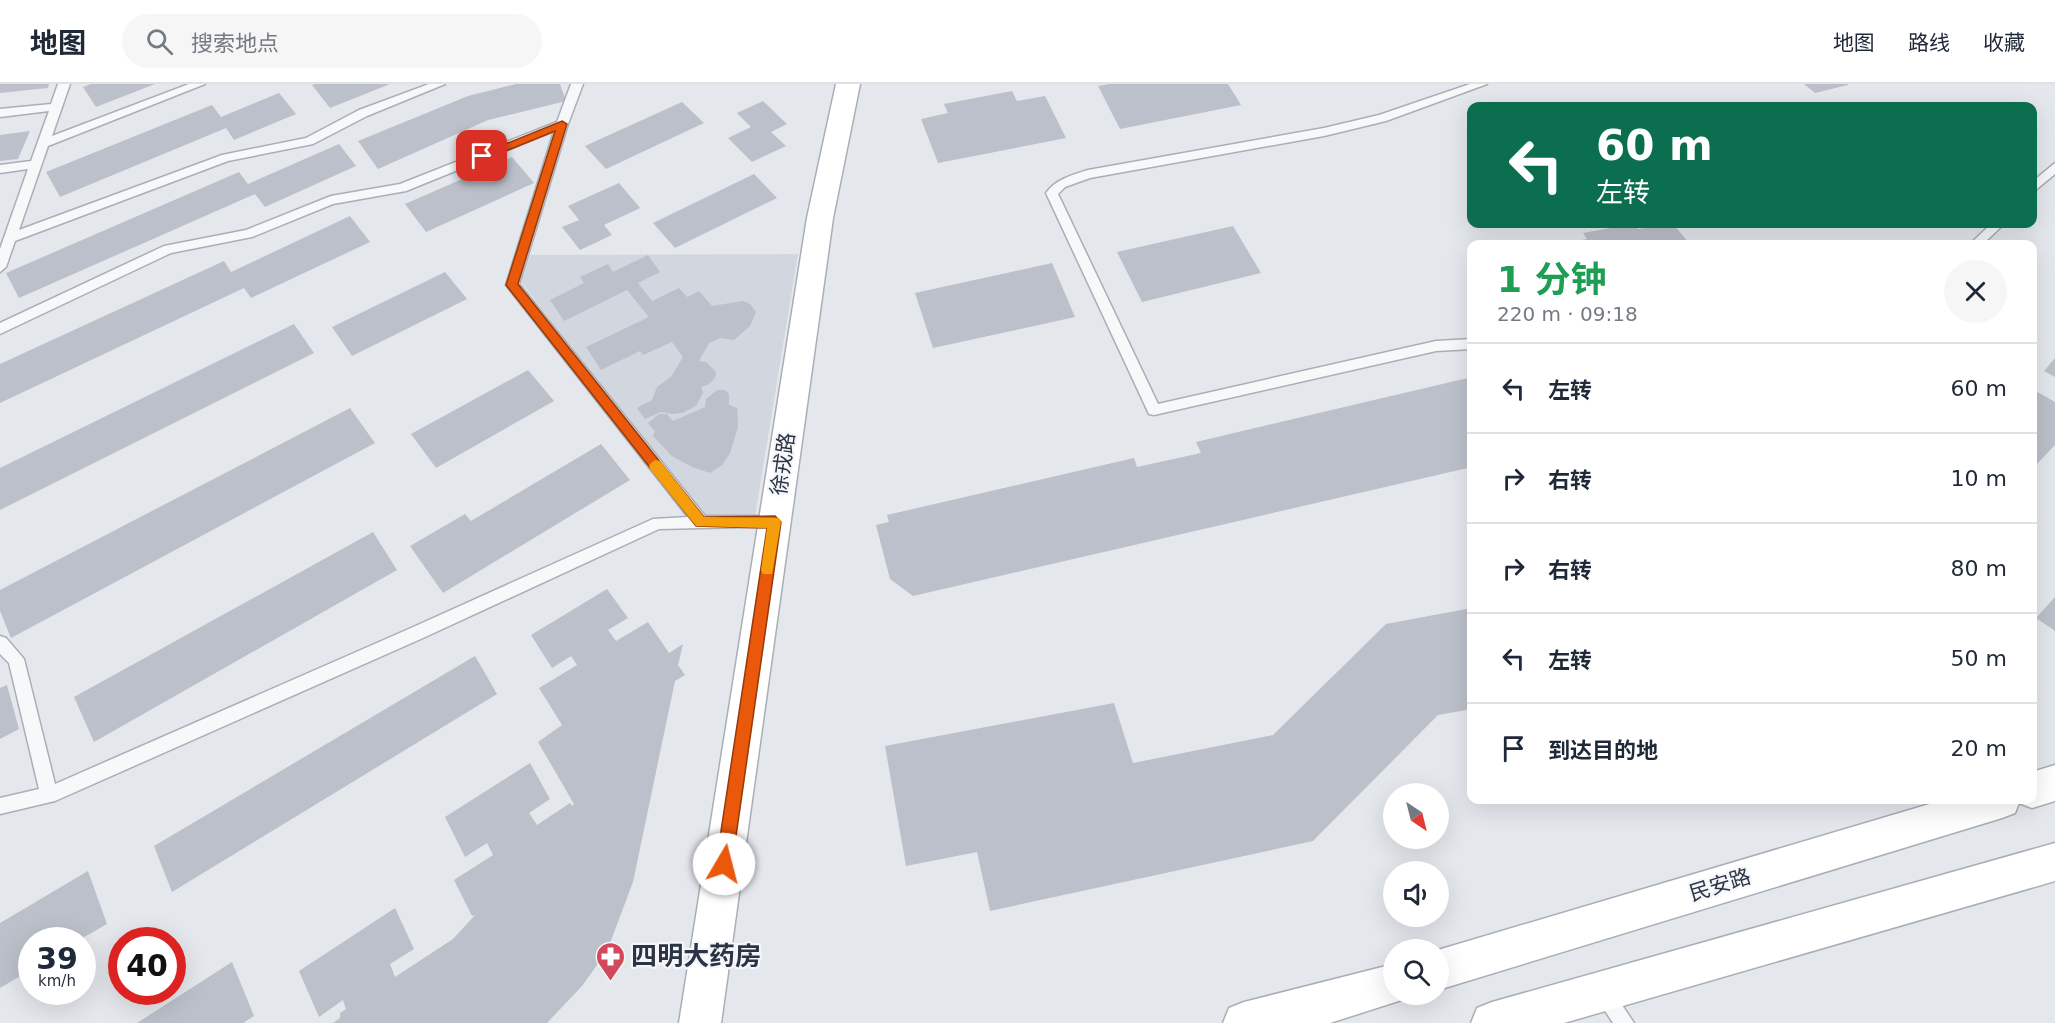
<!DOCTYPE html>
<html lang="zh">
<meta charset="utf-8">
<style>
body{margin:0;font-family:"DejaVu Sans","Noto Sans SC",sans-serif;background:#f6f6f7;color:#1f2937;height:100vh;display:flex;flex-direction:column;font-size:22px;white-space:nowrap}
*{box-sizing:border-box;margin:0}
p{font-size:20px;color:#747a83}
.icon{flex:none;width:33px;height:33px;fill:none;stroke:currentColor;stroke-width:2;stroke-linecap:round;stroke-linejoin:round}
.map{position:relative;flex:1;overflow:hidden}
.side{position:absolute;left:1467px;top:156px;width:570px;height:564px;display:flex;flex-direction:column;background:#fff;border-radius:12px;box-shadow:0 6px 24px #0002}
.side>*{flex:none}
.guide{position:absolute;left:1467px;top:18px;width:570px;height:126px;border-radius:12px;box-shadow:0 6px 24px #0002;background:#0b6e4f;color:#fff;overflow:hidden}
.needle{width:39px;rotate:145deg}
.buttons{position:absolute;left:1383px;top:699px;display:grid;gap:12px}
.buttons a{display:grid;place-items:center;width:66px;height:66px;border-radius:50%;background:#fff;box-shadow:0 6px 24px #0002;font-size:30px}
.speed{position:absolute;left:18px;top:843px;display:flex;gap:12px;font-size:30px;font-weight:700;text-align:center}
.speed>*{display:grid;place-content:center;width:78px;height:78px;border-radius:50%;background:#fff;box-shadow:0 6px 24px #0002;line-height:1}
.speed small{font-size:15px;font-weight:400}
.speed .limit{border:9px solid #d22;background:#fff;color:#111}
.pin{position:absolute;display:grid;place-items:center;width:51px;height:51px;color:#fff;margin:-26px;border-radius:12px;box-shadow:0 3px 9px #0006}
.me{position:absolute;width:66px;margin:-33px;rotate:8deg;stroke-linejoin:round;filter:drop-shadow(0 0 4px #0008)}
.turn{display:flex;align-items:center;gap:21px;height:126px;padding:0 30px;font-size:27px}
.turn .icon{width:78px;height:78px;stroke-width:2.5}
.turn b{display:block;font-size:42px;line-height:51px}
.round{display:grid;place-items:center;flex:none;width:63px;height:63px;border-radius:32px;background:#f6f6f7}
.overview{display:flex;align-items:center;justify-content:space-between;height:102px;padding:0 30px}
h1{font-size:36px;font-weight:700;line-height:45px;color:#1e9e55}
ul{padding:0;list-style:none}
li{display:flex;align-items:center;gap:18px;height:90px;padding:0 30px;border-top:2px solid #e0e1e3}
li div{flex:1}
li b{display:block;font-size:22px}
li em{font-style:normal}
header{display:flex;align-items:center;gap:36px;box-sizing:border-box;height:84px;padding:0 30px;background:#fff;border-bottom:2px solid #e0e1e3}
header strong{font-size:28px}
nav{display:flex;gap:33px;margin-inline-start:auto;font-size:21px}
.search{width:420px;height:54px;background:#f6f6f7;display:flex;align-items:center;gap:15px;box-sizing:border-box;padding:0 21px;border-radius:33px;color:#747a83;font-size:22px}
.map>svg:first-child{display:block}
</style>
<header>
<strong>地图</strong>
<div class="search"><svg class="icon" aria-label="search" viewBox="0 0 24 24"><circle cx="10" cy="10" r="6"/><path d="M15 15l6 6"/></svg>搜索地点</div>
<nav><a>地图</a><a>路线</a><a>收藏</a></nav>
</header>
<div class="map">
<svg width="2055" height="939" viewBox="0 0 2055 939">
<rect width="100%" height="100%" fill="#e4e7ec"/>
<!-- built -->
<path fill="#d2d6de" d="M 798,170 L 755,432 L 704,433 L 521,198 L 530,171 Z"/>
<!-- building -->
<g fill="#bbc0ca">
<path d="M 0,0 L 49,0 L 48,4 L 0,9 Z"/>
<path d="M 91,0 L 155,0 L 96,23 L 83,3 Z"/>
<path d="M 315,0 L 390,0 L 330,24 L 312,1 Z"/>
<path d="M 516,0 L 560,0 L 566,17 L 488,36 L 378,85 L 358,57 L 468,12 Z"/>
<path d="M 1109,0 L 1228,0 L 1241,21 L 1120,45 L 1098,2 Z"/>
<path d="M 1804,0 L 1848,0 L 1848,1 L 1815,9 Z"/>
<path d="M 1012,7 L 1017,17 L 1045,12 L 1066,54 L 938,79 L 921,35 L 948,29 L 944,20 Z"/>
<path d="M 279,9 L 296,30 L 234,56 L 226,44 L 60,113 L 46,88 L 212,21 L 221,33 Z"/>
<path d="M 763,17 L 787,40 L 771,48 L 786,62 L 752,78 L 728,54 L 751,43 L 737,29 Z"/>
<path d="M 682,18 L 704,39 L 606,85 L 585,62 Z"/>
<path d="M 30,47 L 18,75 L 0,77 L 0,51 Z"/>
<path d="M 339,60 L 356,82 L 265,123 L 255,110 L 19,214 L 6,189 L 239,88 L 248,100 Z"/>
<path d="M 512,73 L 534,99 L 426,148 L 405,120 Z"/>
<path d="M 754,90 L 777,114 L 675,164 L 653,139 Z"/>
<path d="M 619,99 L 640,124 L 604,141 L 612,151 L 580,166 L 562,143 L 579,136 L 568,122 Z"/>
<path d="M 350,132 L 370,158 L 251,214 L 244,204 L 0,319 L 0,280 L 224,177 L 231,188 Z"/>
<path d="M 1633,140 L 1638,145 L 1673,140 L 1690,160 L 1565,160 L 1587,155 L 1583,149 Z"/>
<path d="M 1233,142 L 1261,189 L 1142,218 L 1117,168 Z"/>
<path d="M 648,171 L 660,188 L 638,199 L 652,217 L 679,204 L 687,213 L 699,207 L 712,222 L 743,217 L 750,220 L 756,228 L 750,242 L 734,256 L 720,254 L 709,259 L 699,277 L 706,278 L 716,288 L 715,294 L 709,300 L 701,303 L 703,309 L 696,322 L 682,329 L 672,330 L 661,328 L 645,335 L 637,324 L 652,316 L 657,303 L 671,293 L 683,273 L 672,258 L 643,271 L 640,267 L 601,286 L 586,263 L 649,233 L 627,206 L 564,237 L 550,216 L 584,199 L 580,193 L 608,180 L 613,188 Z"/>
<path d="M 1052,179 L 1075,233 L 933,264 L 915,209 Z"/>
<path d="M 445,188 L 467,215 L 352,272 L 332,243 Z"/>
<path d="M 294,240 L 314,269 L 0,426 L 0,384 Z"/>
<path d="M 2055,274 L 2055,293 L 2044,287 Z"/>
<path d="M 528,286 L 554,317 L 436,384 L 411,350 Z"/>
<path d="M 1472,293 L 1472,383 L 913,512 L 890,495 L 876,441 L 889,438 L 887,431 L 1134,374 L 1137,383 L 1201,369 L 1196,358 Z"/>
<path d="M 2032,305 L 2055,318 L 2055,361 L 2032,385 Z"/>
<path d="M 717,306 L 725,306 L 729,310 L 729,321 L 737,324 L 738,343 L 730,369 L 722,381 L 710,389 L 692,383 L 672,372 L 653,352 L 655,347 L 648,339 L 659,330 L 667,330 L 673,337 L 705,323 L 706,315 Z"/>
<path d="M 350,324 L 375,359 L 11,554 L 0,527 L 0,506 Z"/>
<path d="M 601,360 L 630,396 L 443,509 L 410,462 L 465,430 L 471,437 Z"/>
<path d="M 373,448 L 397,486 L 94,658 L 74,613 Z"/>
<path d="M 607,505 L 628,534 L 608,546 L 616,557 L 648,538 L 669,569 L 683,560 L 678,581 L 685,591 L 675,597 L 633,798 L 607,867 L 582,902 L 547,939 L 333,939 L 340,934 L 340,929 L 346,925 L 343,916 L 319,933 L 299,887 L 395,824 L 414,865 L 390,880 L 395,893 L 453,855 L 475,831 L 472,832 L 454,796 L 493,771 L 487,759 L 465,773 L 445,733 L 530,679 L 550,715 L 529,729 L 537,741 L 570,719 L 572,722 L 574,720 L 538,658 L 562,641 L 539,604 L 577,581 L 571,572 L 552,584 L 531,551 Z"/>
<path d="M 2055,513 L 2055,547 L 2036,534 Z"/>
<path d="M 1472,524 L 1472,625 L 1438,631 L 1313,757 L 990,827 L 977,768 L 906,782 L 885,662 L 1114,619 L 1133,679 L 1273,651 L 1386,540 Z"/>
<path d="M 475,572 L 497,610 L 172,808 L 154,762 Z"/>
<path d="M 7,601 L 19,645 L 0,655 L 0,604 Z"/>
<path d="M 88,787 L 107,840 L 79,856 L 32,856 L 32,885 L 0,904 L 0,839 Z"/>
<path d="M 232,878 L 254,932 L 243,939 L 137,939 Z"/>
</g>
<g fill="none" stroke-linecap="round" stroke-linejoin="round">
<defs>
<g id="lane">
<path d="M 58,0 L 70,0 L 52,52 L 189,0 L 205,0 L 48,62 L 19,146 L 222,71 L 306,54 L 359,26 L 429,0 L 445,0 L 367,32 L 313,60 L 228,77 L 15,157 L 6,183 L 0,188 L 0,165 L 28,85 L 0,89 L 0,81 L 31,77 L 49,27 L 0,33 L 0,25 L 51,20 Z"/>
<path d="M 571,0 L 583,0 L 568,40 L 519,200 L 705,432 L 775,432 L 780,434 L 782,438 L 780,442 L 659,445 L 423,554 L 55,717 L 0,730 L 0,714 L 39,705 L 9,579 L 0,570 L 0,552 L 6,554 L 24,575 L 55,700 L 411,544 L 653,435 L 688,433 L 506,201 L 554,47 L 406,107 L 333,120 L 252,153 L 171,169 L 0,250 L 0,239 L 164,162 L 246,146 L 331,112 L 400,100 L 557,38 Z"/>
<path d="M 1470,0 L 1487,0 L 1386,37 L 1324,52 L 1090,94 L 1065,103 L 1058,110 L 1158,320 L 1436,257 L 1472,255 L 1472,265 L 1436,267 L 1154,331 L 1149,330 L 1046,109 C 1056,95 1072,91 1088,86 L 1324,44 L 1379,31 Z"/>
<path d="M 2055,79 L 2055,90 L 2032,109 L 2032,98 Z"/>
<path d="M 1991,140 L 2004,140 L 1983,160 L 1970,160 Z"/>
<path d="M 1603,901 L 1610,903 L 1634,939 L 1613,939 L 1594,910 L 1596,903 Z"/>
</g>
<g id="secondary">
<path d="M 836,0 L 860,0 L 833,134 L 721,939 L 679,939 L 807,134 Z"/>
<path d="M 2055,681 L 2055,717 L 2032,724 L 2019,719 L 2015,729 L 2002,734 L 1438,906 L 1438,866 L 1943,716 L 2032,716 L 2032,688 Z"/>
<path d="M 2055,759 L 2055,797 L 1564,939 L 1471,939 L 1477,924 L 1492,918 Z"/>
<path d="M 1394,880 L 1394,910 L 1410,910 L 1408,914 L 1330,939 L 1223,939 L 1229,924 L 1244,918 Z"/>
</g>
</defs>
<!-- lane casing -->
<use href="#lane" stroke="#a9aeb7" stroke-width="3"/>
<!-- secondary casing -->
<use href="#secondary" stroke="#a9aeb7" stroke-width="3"/>
<!-- lane -->
<use href="#lane" fill="#f7f8fa" fill-rule="evenodd"/>
<!-- secondary -->
<use href="#secondary" fill="#fff" fill-rule="evenodd"/>
</g>
<!-- route -->
<path fill="#ea580c" stroke="#983908" stroke-width="1.5" d="M 562,37 L 567,40 L 518,200 L 704,433 L 775,432 L 781,438 L 732,780 L 729,785 L 724,787 L 718,785 L 716,780 L 767,444 L 696,442 L 506,201 L 555,47 L 486,75 L 478,75 L 476,72 Z"/>
<!-- slow -->
<path fill="#f59e0b" d="M 655,376 L 660,377 L 704,433 L 779,434 L 781,438 L 772,490 L 763,490 L 761,486 L 767,444 L 696,442 L 650,385 L 649,381 Z"/>
<!-- icons -->
<defs>
<symbol id="pharmacy-pin" viewBox="-11 -11 22 30"><path d="M0 17L-7.5 6A9.5 9.5 0 1 1 7.5 6Z" fill="#d1495b" stroke="#f4f6f9"/><path d="M-2-6h4v4h4v4h-4v4h-4v-4h-4v-4h4Z" fill="#fff"/></symbol>
</defs>
<g fill-rule="evenodd">
<use href="#pharmacy-pin" x="594" y="856" width="33" height="45"/>
</g>
<g text-anchor="middle" dominant-baseline="central" stroke-width="4.5" stroke-linejoin="round" paint-order="stroke">
<!-- street labels -->
<g font-size="21" fill="#2b3445" stroke="#f4f6f9">
<text transform="translate(783 380) rotate(-82)">徐戎路</text>
<text transform="translate(1720 801) rotate(-17)">民安路</text>
</g>
<!-- near-poi labels -->
<g font-size="26" font-weight="bold" fill="#2b3445" stroke="#f4f6f9" text-anchor="start">
<text x="631" y="872">四明大药房</text>
</g>
</g>
</svg>
<div class="buttons">
<a><svg class="needle" viewBox="-14 -14 28 28"><path d="M0-13l5 13h-10z" fill="#e53935"/><path d="M0 13l5-13h-10z" fill="#747a83"/></svg></a>
<a><svg class="icon" aria-label="sound" viewBox="0 0 24 24"><path d="M4 9h4l5-4v14l-5-4H4zM17 9q2 3 0 6"/></svg></a>
<a><svg class="icon" aria-label="search" viewBox="0 0 24 24"><circle cx="10" cy="10" r="6"/><path d="M15 15l6 6"/></svg></a>
</div>
<div class="speed"><div>39<small>km/h</small></div><div class="limit">40</div></div>
<div class="pin" style="left:482px;top:72px;background:#d93025"><svg class="icon" aria-label="arrive" viewBox="0 0 24 24"><path d="M6 21V4h12l-3 4 3 4H6"/></svg></div>
<svg class="me" style="left:724px;top:780px" viewBox="-20 -20 40 40"><circle r="19" fill="#fff"/><path d="M0-13L10 11 0 6-10 11z" fill="#ea580c"/></svg>
<div class="guide">
<div class="turn"><svg class="icon" aria-label="left" viewBox="0 0 24 24"><path d="M17 20v-9H6M10 6l-5 5 5 5"/></svg><div><b>60 m</b>左转</div></div>
</div>
<section class="side">
<div class="overview"><div><h1>1 分钟</h1><p>220 m · 09:18</p></div><a class="round"><svg class="icon" aria-label="close" viewBox="0 0 24 24"><path d="M6 6l12 12M18 6L6 18"/></svg></a></div>
<ul>
<li><svg class="icon" aria-label="left" viewBox="0 0 24 24"><path d="M17 20v-9H6M10 6l-5 5 5 5"/></svg><div><b>左转</b></div><em>60 m</em></li>
<li><svg class="icon" aria-label="right" viewBox="0 0 24 24"><path d="M7 20v-9h11M14 6l5 5-5 5"/></svg><div><b>右转</b></div><em>10 m</em></li>
<li><svg class="icon" aria-label="right" viewBox="0 0 24 24"><path d="M7 20v-9h11M14 6l5 5-5 5"/></svg><div><b>右转</b></div><em>80 m</em></li>
<li><svg class="icon" aria-label="left" viewBox="0 0 24 24"><path d="M17 20v-9H6M10 6l-5 5 5 5"/></svg><div><b>左转</b></div><em>50 m</em></li>
<li><svg class="icon" aria-label="arrive" viewBox="0 0 24 24"><path d="M6 21V4h12l-3 4 3 4H6"/></svg><div><b>到达目的地</b></div><em>20 m</em></li>
</ul>
</section>
</div>
